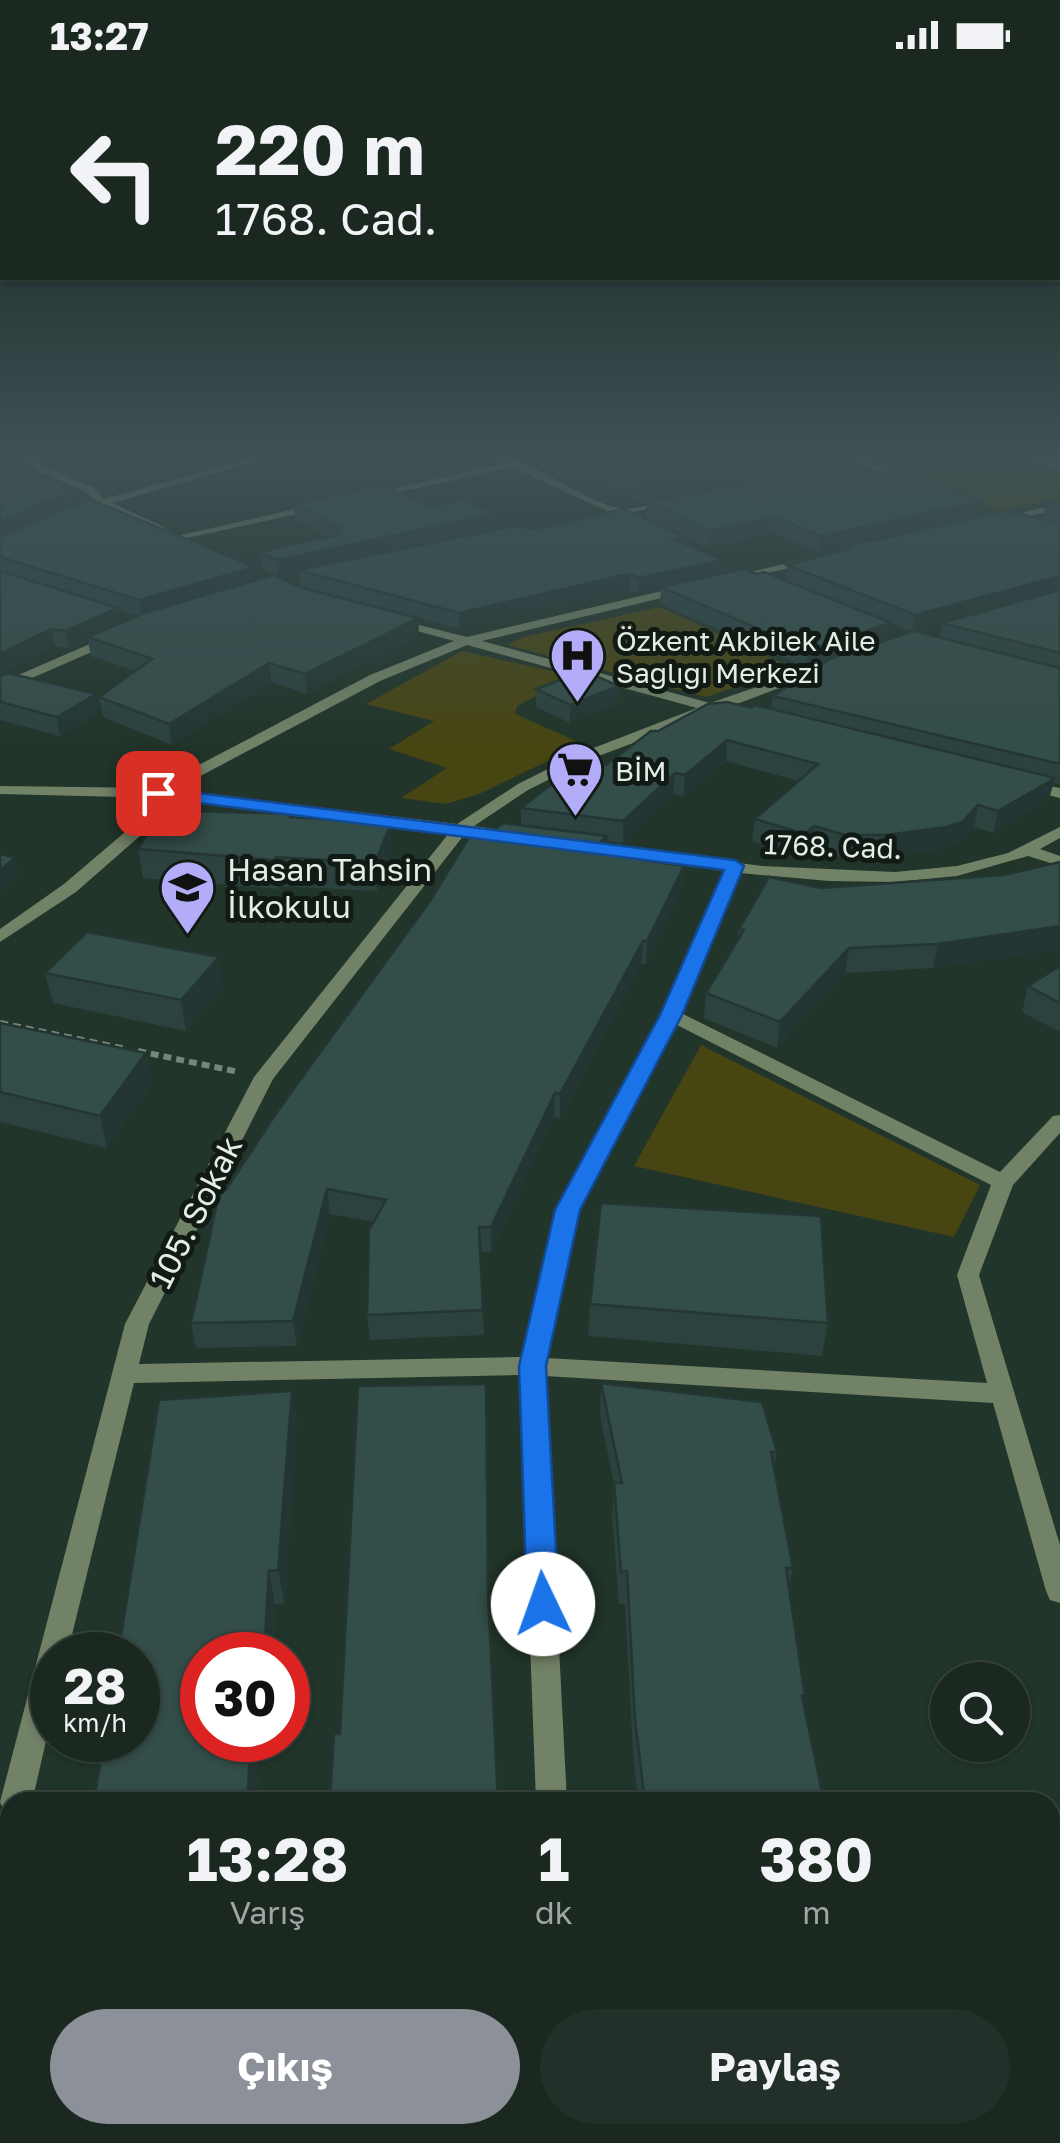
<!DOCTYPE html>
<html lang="tr">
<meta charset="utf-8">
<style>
body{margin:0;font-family:"Golos Text",sans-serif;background:#233029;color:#f1f3f6;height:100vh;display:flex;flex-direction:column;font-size:38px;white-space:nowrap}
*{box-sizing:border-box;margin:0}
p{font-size:32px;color:#9fa6a5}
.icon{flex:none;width:55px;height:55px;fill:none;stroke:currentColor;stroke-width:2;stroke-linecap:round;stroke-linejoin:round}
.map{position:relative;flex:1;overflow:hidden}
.panel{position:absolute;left:0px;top:1722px;width:1060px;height:352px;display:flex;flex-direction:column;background:#1a2820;border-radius:30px 30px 0 0;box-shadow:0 2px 8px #0004,0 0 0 2px #38443e}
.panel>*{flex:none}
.guide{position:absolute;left:0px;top:0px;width:1060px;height:210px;box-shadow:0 2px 8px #0004,0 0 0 2px #38443e;background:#1a2820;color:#f1f3f6;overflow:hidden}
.buttons{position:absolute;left:930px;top:1592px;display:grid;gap:20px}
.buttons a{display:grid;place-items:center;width:100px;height:100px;border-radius:50%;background:#1a2820;box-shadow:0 2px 8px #0004,0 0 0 2px #38443e;font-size:50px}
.speed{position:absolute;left:30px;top:1562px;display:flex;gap:20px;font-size:50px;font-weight:700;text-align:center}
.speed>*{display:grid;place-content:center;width:130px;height:130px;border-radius:50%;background:#1a2820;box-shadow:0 2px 8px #0004,0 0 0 2px #38443e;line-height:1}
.speed small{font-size:25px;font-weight:400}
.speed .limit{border:15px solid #d22;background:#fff;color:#111}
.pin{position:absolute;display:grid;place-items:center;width:85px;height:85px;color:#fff;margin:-42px;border-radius:20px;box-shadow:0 5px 15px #0006}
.me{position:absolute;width:110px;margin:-55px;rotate:357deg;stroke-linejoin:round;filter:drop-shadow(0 0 8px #0008)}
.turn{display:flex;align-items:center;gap:35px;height:210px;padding:0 50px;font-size:45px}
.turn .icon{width:130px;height:130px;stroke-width:2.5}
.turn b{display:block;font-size:70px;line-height:85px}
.eta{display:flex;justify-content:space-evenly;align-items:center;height:170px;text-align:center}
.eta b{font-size:60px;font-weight:700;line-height:70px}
.button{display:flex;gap:20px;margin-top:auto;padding:20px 50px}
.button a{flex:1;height:115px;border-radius:60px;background:#8c9099;color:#fff;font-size:40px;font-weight:700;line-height:115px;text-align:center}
.button a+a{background:#233029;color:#f1f3f6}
.status{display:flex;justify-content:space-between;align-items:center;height:70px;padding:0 50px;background:#1a2820;direction:ltr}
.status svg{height:28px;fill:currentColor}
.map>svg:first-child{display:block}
</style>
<div class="status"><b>13:27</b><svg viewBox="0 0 49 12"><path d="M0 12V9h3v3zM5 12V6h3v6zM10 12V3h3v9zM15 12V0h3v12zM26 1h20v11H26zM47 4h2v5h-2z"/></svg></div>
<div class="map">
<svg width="1060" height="2073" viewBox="0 0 1060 2073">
<rect width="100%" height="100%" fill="#22352a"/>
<!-- green -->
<g fill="#474512">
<path d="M 867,384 L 1004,384 L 1060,403 L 1060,428 L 999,442 Z"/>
<path d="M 660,537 L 793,598 L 706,627 L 507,575 L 524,567 Z"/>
<path d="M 462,581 L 573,606 L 517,636 L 515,644 L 583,674 L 479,724 L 446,734 L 401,728 L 447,698 L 389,679 L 434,651 L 366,634 Z"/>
<path d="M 701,975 L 980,1115 L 954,1167 L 634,1096 Z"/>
</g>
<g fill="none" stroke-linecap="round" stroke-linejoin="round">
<!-- path -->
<g stroke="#76867c" stroke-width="6" stroke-dasharray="8 5" stroke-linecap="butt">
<path d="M 0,953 L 126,979"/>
<path d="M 138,981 L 239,1002"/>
</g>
<!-- street -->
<g fill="#728267" fill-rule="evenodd">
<path d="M 1,384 L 23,388 L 55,384 L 32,391 L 94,418 L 104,429 L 268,384 L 282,384 L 112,433 L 164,457 L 165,459 L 160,462 L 101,436 L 92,436 L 95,431 L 86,422 L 21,394 L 0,399 L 0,393 L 12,390 Z"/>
<path d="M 488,384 C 526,382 579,430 618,438 C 633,441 657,433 673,430 L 678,433 L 603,448 L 598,445 L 607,441 L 512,397 L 369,429 L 364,426 L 504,393 Z"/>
<path d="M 841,384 L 853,384 L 918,413 L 909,415 Z"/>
<path d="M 1016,384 L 1029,384 L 1060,395 L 1060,401 Z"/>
<path d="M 321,433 L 326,436 L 325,438 L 178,470 L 173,467 Z"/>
<path d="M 1060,433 L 1060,439 L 999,453 L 994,450 Z"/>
<path d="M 814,487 L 818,488 L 818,492 L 730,511 L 724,508 Z"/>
<path d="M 687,515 L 693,519 L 691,521 L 482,571 L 710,633 L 827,593 L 838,596 L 588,690 L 528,720 L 474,756 L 521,763 L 521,769 L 464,765 L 273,1009 L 149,1254 L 139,1294 L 522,1287 L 556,1140 L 662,945 L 725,801 L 583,780 L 575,775 L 577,772 L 762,796 L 895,802 L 957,796 L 1008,783 L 1060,757 L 1060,768 L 1040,779 L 1060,786 L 1060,796 L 1028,786 L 957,806 L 895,812 L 829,811 L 740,803 L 681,943 L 1000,1102 L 1053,1046 L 1060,1045 L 1060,1063 L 1013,1115 L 979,1205 L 1060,1475 L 1060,1533 L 1050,1530 L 1046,1521 L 993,1333 L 545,1306 L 567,1732 L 536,1732 L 520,1305 L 134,1313 L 67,1585 L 52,1585 L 52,1645 L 32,1732 L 10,1732 L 10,1808 L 0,1812 L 0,1745 L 5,1743 L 0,1732 L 125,1254 L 254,1007 L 449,763 L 181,730 L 76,822 L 0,872 L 0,859 L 64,814 L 165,728 L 0,724 L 0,716 L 155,718 L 370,605 L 454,571 L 391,554 L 391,548 L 467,567 ZM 467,575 L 697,638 L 578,684 L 518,714 L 457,754 L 174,720 L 380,611 ZM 675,954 L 991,1115 L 957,1205 L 987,1313 L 546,1288 L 578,1140 Z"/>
<path d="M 115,563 L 119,564 L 119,570 L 0,622 L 0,613 Z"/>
<path d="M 1024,711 L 1060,718 L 1060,728 L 1019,718 L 1019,712 Z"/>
<rect x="548" y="2065" width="36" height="8"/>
</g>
</g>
<!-- wall -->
<g fill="#2c423f" fill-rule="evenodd">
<path d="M 511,384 L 843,384 L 840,405 L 980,447 L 1043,449 L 1045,437 L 1060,433 L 1060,714 L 1053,713 L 1049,729 L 993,763 L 974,757 L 958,774 L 941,779 L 883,788 L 842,787 L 812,778 L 802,787 L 752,771 L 755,749 L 799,711 L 726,691 L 683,727 L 673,724 L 623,773 L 607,771 L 607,785 L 684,796 L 682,818 L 646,894 L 641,894 L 560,1049 L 554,1047 L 491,1182 L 480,1182 L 484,1265 L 370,1270 L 367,1245 L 374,1152 L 330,1144 L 297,1276 L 196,1278 L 191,1253 L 226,1120 L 486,767 L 521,756 L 521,738 L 606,695 L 658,661 L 751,638 L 771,639 L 773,626 L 862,578 L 806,597 L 660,534 L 661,519 L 638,524 L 630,520 L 618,523 L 459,559 L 418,548 L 419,567 L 307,624 L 271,612 L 172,675 L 103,647 L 99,627 L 135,601 L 91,586 L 88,570 L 69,578 L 55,576 L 0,604 L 0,469 L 38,404 L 69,416 L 73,435 L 256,510 L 274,505 L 262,499 L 260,482 L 327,467 L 295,450 L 294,434 L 432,437 L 495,460 L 537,459 L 686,467 L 686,474 L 722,504 L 757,504 L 786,511 L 787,495 L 843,481 L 843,478 L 819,483 L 773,463 L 709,478 L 646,448 L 647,432 L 694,423 L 642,431 L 589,409 L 575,412 L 540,397 L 540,384 L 516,386 ZM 299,503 L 300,516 L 411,546 L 303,518 L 279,507 ZM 118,540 L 137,546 L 120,553 ZM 891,553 L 911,562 L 888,569 ZM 942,554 L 940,567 L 916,561 Z"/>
<path d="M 1040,384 L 1060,384 L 1060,391 Z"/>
<path d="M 0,606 L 99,643 L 60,666 L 0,650 Z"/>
<path d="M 536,619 L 618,634 L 570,653 L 536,637 Z"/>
<path d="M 291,744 L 292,748 L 393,781 L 377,821 L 279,816 L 277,819 L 143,808 L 138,779 Z"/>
<path d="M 1004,805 L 933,898 L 845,903 L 777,978 L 704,948 L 706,923 L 738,870 L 739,859 L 821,818 Z"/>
<path d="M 1060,896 L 1060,962 L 1022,942 L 1028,916 Z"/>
<path d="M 45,903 L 223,918 L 186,961 L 53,933 Z"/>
<path d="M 0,953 L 146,983 L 152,1014 L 107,1078 L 0,1052 Z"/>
<path d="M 590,1234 L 828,1253 L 822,1286 L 588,1266 Z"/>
<path d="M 601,1313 L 777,1382 L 774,1398 L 793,1498 L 789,1518 L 805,1626 L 803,1633 L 824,1732 L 638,1732 L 633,1682 L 625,1534 L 619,1534 L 612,1446 L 614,1414 L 600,1346 Z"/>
<path d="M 292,1321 L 297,1354 L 284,1533 L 275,1534 L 272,1585 L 202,1585 L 260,1670 L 256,1732 L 94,1732 Z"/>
<path d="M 654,2065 L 862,2065 L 864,2073 L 655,2073 Z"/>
</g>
<!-- shaded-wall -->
<g fill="#243633">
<path d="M 516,384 L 540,384 L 516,386 Z"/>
<path d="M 590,384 L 589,409 L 575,412 L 575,388 Z"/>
<path d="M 817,384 L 843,384 L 840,406 L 763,412 L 642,431 L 643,406 L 766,388 Z"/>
<path d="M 69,416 L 73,436 L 0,469 L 0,452 Z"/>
<path d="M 983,431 L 980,447 L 819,483 L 821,466 Z"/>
<path d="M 494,444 L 495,461 L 298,500 L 299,503 L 278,507 L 277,490 Z"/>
<path d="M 775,447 L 773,463 L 709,478 L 710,461 Z"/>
<path d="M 723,490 L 722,505 L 661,517 L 661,519 L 638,524 L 639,508 Z"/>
<path d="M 255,497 L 256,513 L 142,547 L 139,530 Z"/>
<path d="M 630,504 L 630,520 L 459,559 L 459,543 Z"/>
<path d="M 1060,506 L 1060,522 L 912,562 L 915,545 Z"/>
<path d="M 118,538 L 121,556 L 88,567 L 88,570 L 69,578 L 66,561 Z"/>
<path d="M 418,548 L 419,567 L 307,624 L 305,604 Z"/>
<path d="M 891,553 L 888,570 L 806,597 L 808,580 Z"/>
<path d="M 51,559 L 55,576 L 0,604 L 0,584 Z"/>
<path d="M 269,593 L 271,612 L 172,675 L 169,654 Z"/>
<path d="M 619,616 L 618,634 L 570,653 L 570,635 Z"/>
<path d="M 96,624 L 99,643 L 60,666 L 57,647 Z"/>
<path d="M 727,670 L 726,691 L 683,727 L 685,705 Z"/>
<path d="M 675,703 L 673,724 L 623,773 L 623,751 Z"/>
<path d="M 1055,708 L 1049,729 L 993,763 L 998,741 Z"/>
<path d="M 978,735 L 974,757 L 958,774 L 941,779 L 883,788 L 886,765 Z"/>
<path d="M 391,753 L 393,781 L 377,821 L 375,793 Z"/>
<path d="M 814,756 L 812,778 L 802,787 L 805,764 Z"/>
<path d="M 607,766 L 607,788 L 590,782 Z"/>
<path d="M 276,787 L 279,816 L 277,819 L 274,790 Z"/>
<path d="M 15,788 L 20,807 L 0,823 L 0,800 Z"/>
<path d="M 684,796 L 682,818 L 646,894 L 647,871 Z"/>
<path d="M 1060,856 L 1060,880 L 933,898 L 938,874 Z"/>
<path d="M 643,871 L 641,894 L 560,1049 L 560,1024 Z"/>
<path d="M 849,878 L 845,903 L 777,978 L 780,952 Z"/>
<path d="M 219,887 L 223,918 L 186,961 L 181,930 Z"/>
<path d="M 146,983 L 152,1014 L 107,1078 L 100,1046 Z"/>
<path d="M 555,1023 L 554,1047 L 491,1182 L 491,1157 Z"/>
<path d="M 327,1119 L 330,1144 L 297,1276 L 293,1251 Z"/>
<path d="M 292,1321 L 297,1354 L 284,1533 L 278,1500 Z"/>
<path d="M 269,1501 L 275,1534 L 272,1585 L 264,1585 Z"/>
<path d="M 251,1670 L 260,1670 L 256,1732 L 247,1732 Z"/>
<path d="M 202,2065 L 216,2065 L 214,2073 L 201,2073 Z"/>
</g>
<!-- building -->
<g fill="#334d49" stroke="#243633" stroke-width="2.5">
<path d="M 565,384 L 817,384 L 766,388 L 643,406 L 590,384 L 575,388 Z"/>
<path d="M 6,386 L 37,399 L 30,401 L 69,416 L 63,418 L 71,421 L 0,452 L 0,387 Z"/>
<path d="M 899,401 L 983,431 L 821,466 L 775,447 L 710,461 L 647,432 L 766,410 Z"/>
<path d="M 381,415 L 432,437 L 464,430 L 494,444 L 277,490 L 260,482 L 342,464 L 335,460 L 340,458 L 294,434 Z"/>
<path d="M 89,429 L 255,497 L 139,530 L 0,487 L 0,471 L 4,470 L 0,469 L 0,466 Z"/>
<path d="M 1060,433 L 1060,441 L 1045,437 Z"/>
<path d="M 624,439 L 686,467 L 675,470 L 723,490 L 639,508 L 630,504 L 619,506 L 459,543 L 298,500 L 515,456 L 537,459 Z"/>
<path d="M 1007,441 L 1060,453 L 1060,506 L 915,545 L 787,495 L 848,479 L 843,477 Z"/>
<path d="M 744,499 L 757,504 L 764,502 L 891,553 L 808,580 L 661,517 Z"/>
<path d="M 0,501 L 118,538 L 66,561 L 51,559 L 0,584 Z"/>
<path d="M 274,505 L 303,518 L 418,548 L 305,604 L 269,593 L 169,654 L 99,627 L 152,589 L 88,567 L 144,543 Z"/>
<path d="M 1060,520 L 1060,583 L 942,553 Z"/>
<path d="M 914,561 L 1060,598 L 1060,694 L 773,626 L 830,589 Z"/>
<path d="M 584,601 L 619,616 L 570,635 L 536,619 Z"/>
<path d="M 8,603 L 96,624 L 57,647 L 0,632 L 0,606 Z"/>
<path d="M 727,632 L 751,638 L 755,635 L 1055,708 L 998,741 L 978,735 L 962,752 L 946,757 L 886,765 L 845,765 L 814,756 L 805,764 L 755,749 L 818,694 L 727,670 L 685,705 L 675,703 L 623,751 L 521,738 L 584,689 L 606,695 L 651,661 L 658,661 L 708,634 Z"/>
<path d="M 162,740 L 291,744 L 290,747 L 391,753 L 375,793 L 276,787 L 274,790 L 138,779 Z"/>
<path d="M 503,753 L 607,766 L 590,782 L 684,796 L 647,871 L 643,871 L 560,1024 L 555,1023 L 491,1157 L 479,1157 L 483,1240 L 367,1245 L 369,1160 L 386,1130 L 327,1119 L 293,1251 L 191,1253 L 220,1119 L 226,1120 L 277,1042 L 430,831 L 471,764 L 486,767 Z"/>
<path d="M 0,784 L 15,788 L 0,800 Z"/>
<path d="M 1060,792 L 1060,856 L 938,874 L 849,878 L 780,952 L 706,923 L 744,860 L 739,859 L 769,807 L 821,818 L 1004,805 Z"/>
<path d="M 87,862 L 219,887 L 181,930 L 45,903 Z"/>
<path d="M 1060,896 L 1060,933 L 1028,916 Z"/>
<path d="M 0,953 L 146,983 L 100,1046 L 0,1022 Z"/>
<path d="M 601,1133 L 821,1146 L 828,1253 L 590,1234 Z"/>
<path d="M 601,1313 L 762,1332 L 777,1382 L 771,1382 L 793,1498 L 786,1498 L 805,1626 L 802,1626 L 824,1732 L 645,1732 L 635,1650 L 627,1501 L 621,1502 L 614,1413 L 622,1413 Z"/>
<path d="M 486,1314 L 488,1523 L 498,1732 L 330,1732 L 334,1664 L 340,1664 L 358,1316 Z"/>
<path d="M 292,1321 L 278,1500 L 269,1501 L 264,1585 L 202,1585 L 202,1670 L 251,1670 L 247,1732 L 94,1732 L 104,1670 L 138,1670 L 138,1585 L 118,1585 L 159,1330 Z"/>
<path d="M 16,2065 L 202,2065 L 201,2073 L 15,2073 Z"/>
<path d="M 272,2065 L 494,2065 L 494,2073 L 271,2073 Z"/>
<path d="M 661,2065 L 862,2065 L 864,2073 L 662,2073 Z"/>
</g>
<!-- sky -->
<linearGradient id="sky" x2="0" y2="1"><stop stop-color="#131d17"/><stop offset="0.57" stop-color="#3e5155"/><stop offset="1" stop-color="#3e5155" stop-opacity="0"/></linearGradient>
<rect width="1060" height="674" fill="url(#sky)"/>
<!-- route -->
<path fill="#1a73e8" stroke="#114b97" stroke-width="2.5" d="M 158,718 L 735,790 L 744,796 L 682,945 L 580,1140 L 546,1296 L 559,1534 L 554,1544 L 543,1548 L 532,1544 L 527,1534 L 519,1296 L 555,1140 L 660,945 L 724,800 L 152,727 L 152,719 Z"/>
<!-- icons -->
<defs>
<symbol id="hospital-pin" viewBox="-11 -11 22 30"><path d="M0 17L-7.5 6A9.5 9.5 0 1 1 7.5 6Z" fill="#b3adf9" stroke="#121a15"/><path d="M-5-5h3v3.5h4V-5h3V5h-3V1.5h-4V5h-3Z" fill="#111"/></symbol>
<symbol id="supermarket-pin" viewBox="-11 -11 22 30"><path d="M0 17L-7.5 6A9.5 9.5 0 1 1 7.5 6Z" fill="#b3adf9" stroke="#121a15"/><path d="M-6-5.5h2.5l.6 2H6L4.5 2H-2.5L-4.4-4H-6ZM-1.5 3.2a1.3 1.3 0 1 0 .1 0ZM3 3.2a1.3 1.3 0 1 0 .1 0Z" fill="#111"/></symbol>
<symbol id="school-pin" viewBox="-11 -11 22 30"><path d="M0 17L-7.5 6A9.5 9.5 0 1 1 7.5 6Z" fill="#b3adf9" stroke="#121a15"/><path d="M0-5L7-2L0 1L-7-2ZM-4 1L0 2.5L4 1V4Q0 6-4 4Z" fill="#111"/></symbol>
</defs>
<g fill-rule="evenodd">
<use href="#hospital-pin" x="546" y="554" width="63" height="86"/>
<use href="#supermarket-pin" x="544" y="668" width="63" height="86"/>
<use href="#school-pin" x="156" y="786" width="63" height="86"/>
</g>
<g text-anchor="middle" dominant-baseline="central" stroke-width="10" stroke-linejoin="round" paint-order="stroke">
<!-- far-poi labels -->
<g font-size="28" fill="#e1ede5" stroke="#121a15" text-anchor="start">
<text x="616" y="570">Özkent Akbilek Aile<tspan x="616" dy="32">Sağlığı Merkezi</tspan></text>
<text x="615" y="700">BİM</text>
</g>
<!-- far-street labels -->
<g font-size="28" fill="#e1ede5" stroke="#121a15">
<text transform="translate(833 776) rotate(2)">1768. Cad.</text>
</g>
<!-- poi labels -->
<g font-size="32" fill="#e1ede5" stroke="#121a15" text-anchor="start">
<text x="227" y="799">Hasan Tahsin<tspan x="227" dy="37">İlkokulu</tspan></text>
</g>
<!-- street labels -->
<g font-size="32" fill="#e1ede5" stroke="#121a15">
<text transform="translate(195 1142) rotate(-63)">105. Sokak</text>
</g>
</g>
</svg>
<div class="buttons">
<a><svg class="icon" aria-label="search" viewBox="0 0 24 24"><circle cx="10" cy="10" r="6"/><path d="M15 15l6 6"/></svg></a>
</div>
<div class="speed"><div>28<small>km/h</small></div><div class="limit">30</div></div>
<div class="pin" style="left:158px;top:723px;background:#d93025"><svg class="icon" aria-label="arrive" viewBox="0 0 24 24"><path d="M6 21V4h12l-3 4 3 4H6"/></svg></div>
<svg class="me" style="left:543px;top:1534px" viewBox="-20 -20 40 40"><circle r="19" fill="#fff"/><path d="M0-13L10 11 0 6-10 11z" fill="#1a73e8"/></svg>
<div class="guide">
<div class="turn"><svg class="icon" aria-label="left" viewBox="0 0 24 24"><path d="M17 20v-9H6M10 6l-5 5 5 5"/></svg><div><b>220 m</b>1768. Cad.</div></div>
</div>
<section class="panel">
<div class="eta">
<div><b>13:28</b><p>Varış</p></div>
<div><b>1</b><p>dk</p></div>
<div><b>380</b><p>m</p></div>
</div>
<div class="button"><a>Çıkış</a><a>Paylaş</a></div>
</section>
</div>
